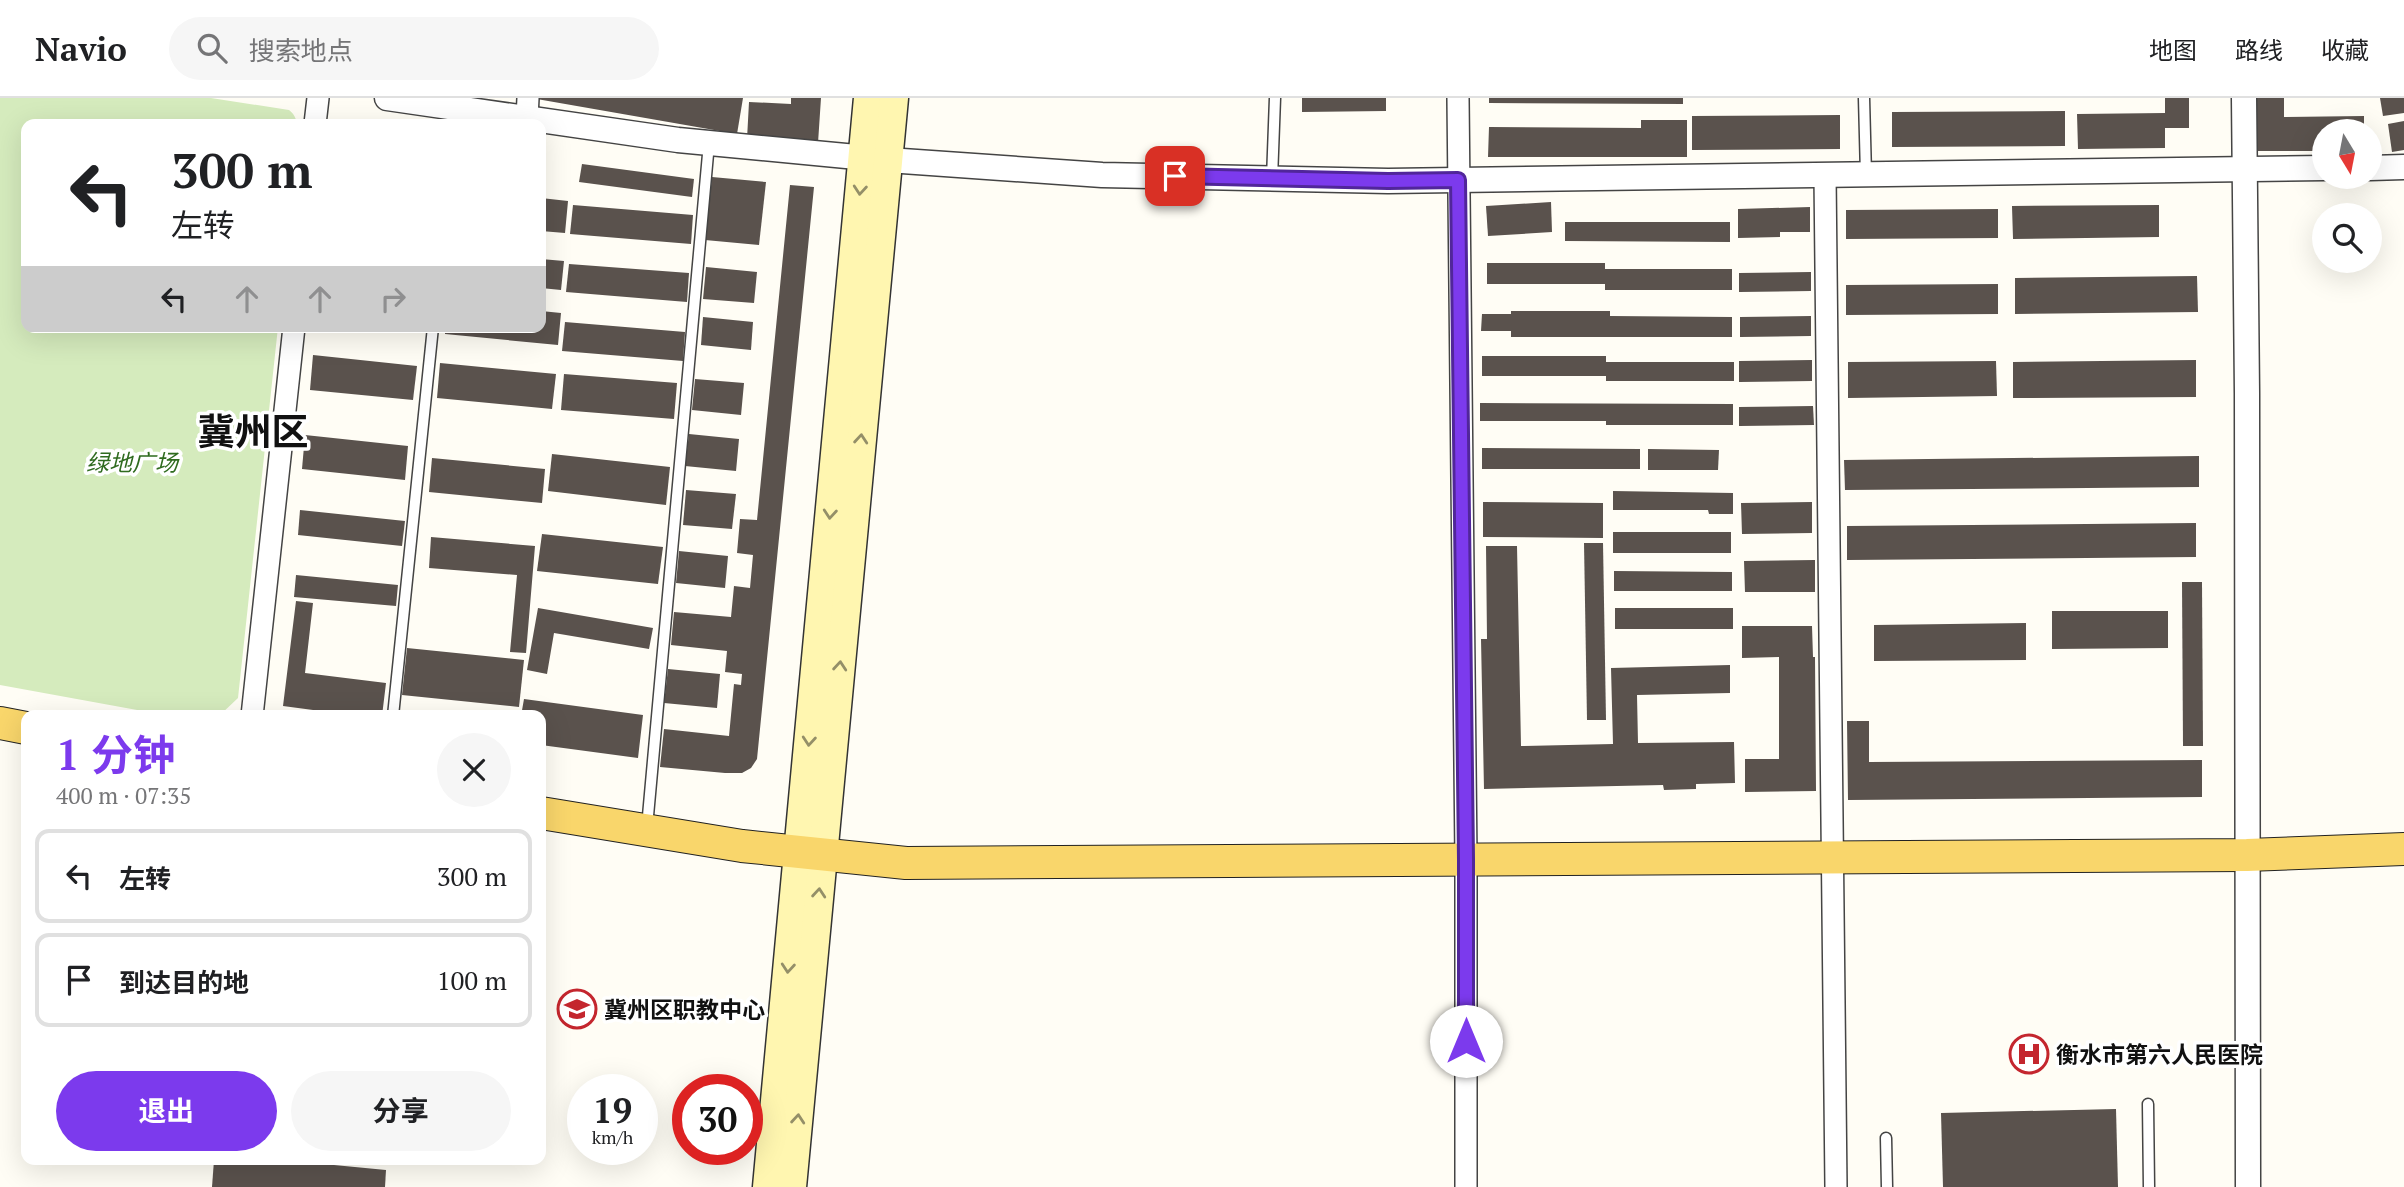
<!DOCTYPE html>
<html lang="zh">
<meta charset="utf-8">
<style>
body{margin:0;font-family:"PT Serif","Noto Sans SC",serif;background:#f6f6f6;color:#202124;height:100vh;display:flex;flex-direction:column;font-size:26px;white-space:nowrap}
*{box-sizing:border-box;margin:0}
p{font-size:23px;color:#757577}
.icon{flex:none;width:38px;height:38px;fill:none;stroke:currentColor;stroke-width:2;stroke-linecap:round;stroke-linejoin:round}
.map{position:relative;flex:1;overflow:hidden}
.drawer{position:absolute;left:21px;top:612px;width:525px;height:455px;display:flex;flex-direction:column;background:#fff;border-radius:14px;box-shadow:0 7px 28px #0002}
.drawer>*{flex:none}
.guide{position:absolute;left:21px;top:21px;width:525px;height:214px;border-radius:14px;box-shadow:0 7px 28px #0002;background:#fff;color:#202124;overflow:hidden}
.needle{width:46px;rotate:170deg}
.buttons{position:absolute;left:2312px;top:21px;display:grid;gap:14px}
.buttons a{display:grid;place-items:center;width:70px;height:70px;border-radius:50%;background:#fff;box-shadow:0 7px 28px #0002;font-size:35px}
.speed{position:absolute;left:567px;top:976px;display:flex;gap:14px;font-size:35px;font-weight:700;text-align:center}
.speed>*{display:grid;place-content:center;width:91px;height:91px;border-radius:50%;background:#fff;box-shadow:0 7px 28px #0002;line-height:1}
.speed small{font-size:18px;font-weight:400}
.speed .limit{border:10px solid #d22;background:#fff;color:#111}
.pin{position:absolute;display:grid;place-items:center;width:60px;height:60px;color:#fff;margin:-30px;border-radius:14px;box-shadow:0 4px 10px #0006}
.me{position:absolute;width:77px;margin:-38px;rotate:0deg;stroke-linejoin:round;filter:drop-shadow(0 0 5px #0008)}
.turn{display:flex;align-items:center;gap:24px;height:147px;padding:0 35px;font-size:32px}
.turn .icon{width:91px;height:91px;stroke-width:2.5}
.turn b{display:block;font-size:49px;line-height:60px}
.lanes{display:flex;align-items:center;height:66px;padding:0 35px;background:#0003;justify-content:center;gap:35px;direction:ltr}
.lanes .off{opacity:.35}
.round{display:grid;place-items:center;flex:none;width:74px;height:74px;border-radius:37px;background:#f6f6f6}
.summary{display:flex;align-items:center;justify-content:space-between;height:119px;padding:0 35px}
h1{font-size:42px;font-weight:700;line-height:52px;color:#7c3aed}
.primary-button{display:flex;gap:14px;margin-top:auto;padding:14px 35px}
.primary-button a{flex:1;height:80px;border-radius:42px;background:#7c3aed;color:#fff;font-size:28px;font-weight:700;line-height:80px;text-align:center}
.primary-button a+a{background:#f6f6f6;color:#202124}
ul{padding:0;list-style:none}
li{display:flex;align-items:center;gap:21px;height:94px;margin:0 14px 10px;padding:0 21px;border:4px solid #e0e0e0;border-radius:14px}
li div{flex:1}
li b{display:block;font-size:26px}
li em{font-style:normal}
header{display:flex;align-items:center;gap:42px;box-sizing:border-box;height:98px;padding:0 35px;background:#fff;border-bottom:2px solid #e0e0e0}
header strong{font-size:33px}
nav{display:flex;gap:38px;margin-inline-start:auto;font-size:24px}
.search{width:490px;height:63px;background:#f6f6f6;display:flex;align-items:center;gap:18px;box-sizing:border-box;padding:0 24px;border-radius:38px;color:#757577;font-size:26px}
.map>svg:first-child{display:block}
</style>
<header>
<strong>Navio</strong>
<div class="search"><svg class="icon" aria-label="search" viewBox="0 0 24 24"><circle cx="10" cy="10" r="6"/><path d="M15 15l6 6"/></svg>搜索地点</div>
<nav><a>地图</a><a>路线</a><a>收藏</a></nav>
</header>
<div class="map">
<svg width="2404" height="1089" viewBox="0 0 2404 1089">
<rect width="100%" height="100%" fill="#fffdf5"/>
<!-- green -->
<path fill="#d5ebbd" d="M 0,0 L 211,0 L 289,12 C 294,16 296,20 297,26 L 26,26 L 26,229 L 278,229 L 238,600 L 219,618 L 170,618 L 0,587 Z"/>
<!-- building -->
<g fill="#5a524d">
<path d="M 531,0 L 743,0 L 737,36 Z"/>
<path d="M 791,0 L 821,0 L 818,45 L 747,41 L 749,4 L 791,6 Z"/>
<path d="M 1302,0 L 1386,0 L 1386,13 L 1302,14 Z"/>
<path d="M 1489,0 L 1683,0 L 1683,6 L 1489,5 Z"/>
<path d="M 2165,0 L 2189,0 L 2189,30 L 2165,30 L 2165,50 L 2078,51 L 2077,16 L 2165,15 Z"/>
<path d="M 2256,0 L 2284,0 L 2284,19 L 2364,18 L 2364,33 L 2324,33 L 2324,53 L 2256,53 Z"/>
<path d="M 2380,0 L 2404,0 L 2404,15 L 2383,18 Z"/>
<path d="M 2065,13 L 2065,48 L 1892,49 L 1892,14 Z"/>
<path d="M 1840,17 L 1840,51 L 1692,52 L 1692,18 Z"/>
<path d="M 1641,22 L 1687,22 L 1687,59 L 1488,59 L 1489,29 L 1641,30 Z"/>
<path d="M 2404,23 L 2404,52 L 2392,54 L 2388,26 Z"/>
<path d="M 582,66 L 694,81 L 692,99 L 579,84 Z"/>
<path d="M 712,79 L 766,84 L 759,147 L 705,142 Z"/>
<path d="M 790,87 L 814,89 L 757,661 L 751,670 L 742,675 L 725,675 L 660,669 L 664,631 L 729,638 L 734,586 L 741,587 L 742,576 L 725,574 L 727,553 L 671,547 L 674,514 L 731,519 L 734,488 L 750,490 L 753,457 L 737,455 L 740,421 L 757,422 Z"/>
<path d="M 541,100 L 568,103 L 565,135 L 541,133 Z"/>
<path d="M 1551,104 L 1552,134 L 1488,138 L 1486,108 Z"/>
<path d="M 573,107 L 693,117 L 691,146 L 570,136 Z"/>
<path d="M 2159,107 L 2159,139 L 2013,141 L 2012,108 Z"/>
<path d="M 1810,109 L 1810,134 L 1780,134 L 1780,139 L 1738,140 L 1738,111 Z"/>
<path d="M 1998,111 L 1998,140 L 1846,141 L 1846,112 Z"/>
<path d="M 1565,124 L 1730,124 L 1730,144 L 1565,143 Z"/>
<path d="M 541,161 L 564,163 L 561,192 L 541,190 Z"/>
<path d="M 1487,165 L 1605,165 L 1605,171 L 1732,171 L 1732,192 L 1605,192 L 1605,186 L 1487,186 Z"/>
<path d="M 569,166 L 689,175 L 687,204 L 566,194 Z"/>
<path d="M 706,169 L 757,174 L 754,205 L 703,201 Z"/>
<path d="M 1811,174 L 1811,193 L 1739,194 L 1739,175 Z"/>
<path d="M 2197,178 L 2198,214 L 2015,216 L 2015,180 Z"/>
<path d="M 1998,186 L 1998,216 L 1846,217 L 1846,187 Z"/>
<path d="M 541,213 L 561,215 L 558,247 L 445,236 L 445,229 L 541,229 Z"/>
<path d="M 1511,213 L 1610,213 L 1610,218 L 1732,219 L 1732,239 L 1511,239 L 1511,233 L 1481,233 L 1482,216 L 1511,216 Z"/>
<path d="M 1811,218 L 1811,238 L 1740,239 L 1740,219 Z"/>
<path d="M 703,219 L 753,224 L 751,252 L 701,247 Z"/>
<path d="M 565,224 L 685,234 L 683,263 L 562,253 Z"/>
<path d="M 313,257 L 417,268 L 413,302 L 310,292 Z"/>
<path d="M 1482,258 L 1606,258 L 1606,264 L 1734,264 L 1734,283 L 1606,283 L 1606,278 L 1482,278 Z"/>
<path d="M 1812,262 L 1812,283 L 1739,284 L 1739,263 Z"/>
<path d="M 2196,262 L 2196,299 L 2013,300 L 2013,264 Z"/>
<path d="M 1996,263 L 1997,298 L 1848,300 L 1848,264 Z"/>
<path d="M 440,265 L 556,276 L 552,311 L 437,300 Z"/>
<path d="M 564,276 L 677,285 L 674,321 L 561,312 Z"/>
<path d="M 695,281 L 744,285 L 741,317 L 692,312 Z"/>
<path d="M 1480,305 L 1733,306 L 1733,327 L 1606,327 L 1606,323 L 1480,323 Z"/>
<path d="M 1813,308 L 1814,327 L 1739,328 L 1739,309 Z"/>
<path d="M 689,336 L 739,341 L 736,373 L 685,368 Z"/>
<path d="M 305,337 L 408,348 L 405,382 L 302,371 Z"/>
<path d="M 1482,350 L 1640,351 L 1640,371 L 1482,371 Z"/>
<path d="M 1648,351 L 1719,352 L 1718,372 L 1648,372 Z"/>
<path d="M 552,356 L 670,369 L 666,407 L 548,393 Z"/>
<path d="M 2199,358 L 2199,389 L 1845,392 L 1844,362 Z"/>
<path d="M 432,360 L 545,371 L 542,405 L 429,394 Z"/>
<path d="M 686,392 L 736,396 L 732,431 L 683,427 Z"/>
<path d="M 1613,393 L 1733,395 L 1733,416 L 1709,416 L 1708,412 L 1613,412 Z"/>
<path d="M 1483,404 L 1603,405 L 1603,440 L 1483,439 Z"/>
<path d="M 1812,404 L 1812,435 L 1742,436 L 1741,405 Z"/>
<path d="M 300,412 L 405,423 L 402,448 L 298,437 Z"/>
<path d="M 2196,425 L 2196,459 L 1847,462 L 1847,428 Z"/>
<rect x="1613" y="434" width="118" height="21"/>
<path d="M 542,436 L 663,449 L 658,486 L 537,473 Z"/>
<path d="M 431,439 L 535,448 L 526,555 L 510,554 L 517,477 L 429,470 Z"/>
<path d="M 1584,445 L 1603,445 L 1606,622 L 1587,622 Z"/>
<path d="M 1486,448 L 1517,448 L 1521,648 L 1613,646 L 1611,570 L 1730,567 L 1730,595 L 1637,597 L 1638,645 L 1734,644 L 1735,685 L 1696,686 L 1696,691 L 1664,692 L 1663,687 L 1484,691 L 1481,541 L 1487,541 Z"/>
<path d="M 679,453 L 728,458 L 725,490 L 676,485 Z"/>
<path d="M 1815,462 L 1815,494 L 1745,494 L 1744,463 Z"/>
<path d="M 1614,473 L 1732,474 L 1732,493 L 1614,493 Z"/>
<path d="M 296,477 L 398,487 L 396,508 L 294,499 Z"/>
<path d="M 2182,484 L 2202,484 L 2203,648 L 2183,648 Z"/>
<path d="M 296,503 L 313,505 L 305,575 L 386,585 L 382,618 L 358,618 L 283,608 Z"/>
<path d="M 538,510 L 653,530 L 649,551 L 554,535 L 547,576 L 527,572 Z"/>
<rect x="1615" y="510" width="118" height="21"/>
<path d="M 2052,513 L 2168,513 L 2168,550 L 2052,551 Z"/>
<path d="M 2026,525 L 2026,562 L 1874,563 L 1874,527 Z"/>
<path d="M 1742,528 L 1812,528 L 1813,559 L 1815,559 L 1816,693 L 1745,694 L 1745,661 L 1779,661 L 1779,559 L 1742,560 Z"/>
<path d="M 407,550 L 524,562 L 519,609 L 402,597 Z"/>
<path d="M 668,571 L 720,576 L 717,610 L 664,605 Z"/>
<path d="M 524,601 L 643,617 L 638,660 L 541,647 L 541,618 L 521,618 Z"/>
<path d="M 1847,623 L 1869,623 L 1869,664 L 2202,662 L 2202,699 L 1848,702 Z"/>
<path d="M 2116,1011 L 2118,1089 L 1943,1089 L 1941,1015 Z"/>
<path d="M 214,1062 L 282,1062 L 386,1072 L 385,1089 L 212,1089 Z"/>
</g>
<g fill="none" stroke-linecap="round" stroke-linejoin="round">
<defs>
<g id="service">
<path d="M 1864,0 L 1866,77"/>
<path d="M 1272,81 L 1275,0"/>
<path d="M 393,618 L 433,229"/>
<path d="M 647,729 L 709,45"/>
<path d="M 2148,1006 L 2149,1089"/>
<path d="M 1886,1040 L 1887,1089"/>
</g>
<g id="minor">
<path d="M 1458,0 L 1466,761 L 1466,1089"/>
<path d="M 527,20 L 528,0"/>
<path d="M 315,26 L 318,0"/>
<path d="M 1825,77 L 1836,1089"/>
<path d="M 252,618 L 294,229"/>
</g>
<g id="tertiary">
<path d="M 387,0 L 678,42 L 888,62 L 1102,77 L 1388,83 L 2324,70"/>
<path d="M 2244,0 L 2247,295 L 2248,1089"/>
<path d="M 2370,70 L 2404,69"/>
</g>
<g id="secondary">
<path d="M 767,1089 L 868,0"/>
<path d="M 792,1089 L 894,0"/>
</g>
<g id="primary">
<path d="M 0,625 L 26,630"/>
<path d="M 541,715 L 742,748 L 906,765 L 2247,757 L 2404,751"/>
</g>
</defs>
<!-- service casing -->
<use href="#service" stroke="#444" stroke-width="13"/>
<!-- minor casing -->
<use href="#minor" stroke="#444" stroke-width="24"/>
<!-- tertiary casing -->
<use href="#tertiary" stroke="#444" stroke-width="27"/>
<!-- secondary casing -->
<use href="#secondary" stroke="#333" stroke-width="31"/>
<!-- primary casing -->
<use href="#primary" stroke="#222" stroke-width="34"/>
<!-- service -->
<use href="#service" stroke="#fff" stroke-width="10"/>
<!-- minor -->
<use href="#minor" stroke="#fff" stroke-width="21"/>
<!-- tertiary -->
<use href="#tertiary" stroke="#fff" stroke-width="24"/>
<!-- secondary -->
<use href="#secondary" stroke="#fff6b0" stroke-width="28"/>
<!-- primary -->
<use href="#primary" stroke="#f9d66b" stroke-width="32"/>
</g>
<!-- one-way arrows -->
<defs><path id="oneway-chevron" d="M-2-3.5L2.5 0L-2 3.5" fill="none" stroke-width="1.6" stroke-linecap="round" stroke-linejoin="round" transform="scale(1.75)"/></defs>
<g stroke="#948f68">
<use href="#oneway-chevron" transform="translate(860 92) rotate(95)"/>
<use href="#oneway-chevron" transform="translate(861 341) rotate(-85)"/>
<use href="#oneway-chevron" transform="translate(830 416) rotate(95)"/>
<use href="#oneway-chevron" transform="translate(840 568) rotate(-85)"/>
<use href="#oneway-chevron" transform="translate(809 643) rotate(95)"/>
<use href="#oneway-chevron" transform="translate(819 795) rotate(-85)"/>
<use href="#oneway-chevron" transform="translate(788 870) rotate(95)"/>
<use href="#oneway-chevron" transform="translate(798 1021) rotate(-85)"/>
</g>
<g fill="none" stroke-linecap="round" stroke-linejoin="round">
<defs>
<path id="route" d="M 1175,78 L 1388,83 L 1458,82 L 1466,761 L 1466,943"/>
</defs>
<!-- route casing -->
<use href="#route" stroke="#51269a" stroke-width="18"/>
<!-- route -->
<use href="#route" stroke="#7c3aed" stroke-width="12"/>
</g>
<!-- icons -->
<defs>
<symbol id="school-ring" viewBox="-11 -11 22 22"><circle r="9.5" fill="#fff" stroke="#c4262e" stroke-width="1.5"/><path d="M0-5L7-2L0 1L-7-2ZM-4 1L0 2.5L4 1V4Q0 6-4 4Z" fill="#c4262e"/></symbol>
<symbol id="hospital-ring" viewBox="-11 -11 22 22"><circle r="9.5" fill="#fff" stroke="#c4262e" stroke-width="1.5"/><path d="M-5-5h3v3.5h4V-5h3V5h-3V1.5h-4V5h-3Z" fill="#c4262e"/></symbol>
</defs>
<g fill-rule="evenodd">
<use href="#school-ring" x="555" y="889" width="44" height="44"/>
<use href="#hospital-ring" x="2007" y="934" width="44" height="44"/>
</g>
<g text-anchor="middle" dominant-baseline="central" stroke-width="7" stroke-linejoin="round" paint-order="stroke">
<!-- park labels -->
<g font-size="23" font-style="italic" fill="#2f6b1f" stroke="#fff">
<text x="132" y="364">绿地广场</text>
</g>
<!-- poi labels -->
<g font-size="23" font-weight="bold" fill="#111" stroke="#fff" text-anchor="start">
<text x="604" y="911">冀州区职教中心</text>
<text x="2056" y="956">衡水市第六人民医院</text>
</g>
<!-- town labels -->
<g font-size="37" font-weight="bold" fill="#111" stroke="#fff">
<text x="253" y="333">冀州区</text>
</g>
</g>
</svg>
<div class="buttons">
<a><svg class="needle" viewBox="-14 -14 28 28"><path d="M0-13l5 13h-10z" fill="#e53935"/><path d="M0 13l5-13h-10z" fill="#757577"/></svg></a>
<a><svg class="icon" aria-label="search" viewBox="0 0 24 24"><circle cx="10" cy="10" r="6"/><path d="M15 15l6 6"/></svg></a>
</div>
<div class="speed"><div>19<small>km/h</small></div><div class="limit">30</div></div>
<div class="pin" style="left:1175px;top:78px;background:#d93025"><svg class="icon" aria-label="arrive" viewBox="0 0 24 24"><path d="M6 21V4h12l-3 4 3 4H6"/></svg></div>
<svg class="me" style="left:1466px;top:943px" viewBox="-20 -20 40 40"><circle r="19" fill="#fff"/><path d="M0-13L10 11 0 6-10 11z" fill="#7c3aed"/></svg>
<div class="guide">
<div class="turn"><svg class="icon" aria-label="left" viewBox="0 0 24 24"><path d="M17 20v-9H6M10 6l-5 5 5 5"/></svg><div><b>300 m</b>左转</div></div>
<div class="lanes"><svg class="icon" aria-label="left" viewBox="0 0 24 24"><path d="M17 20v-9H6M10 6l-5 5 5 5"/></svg><svg class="icon off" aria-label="ahead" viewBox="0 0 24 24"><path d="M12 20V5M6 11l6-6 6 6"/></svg><svg class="icon off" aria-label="ahead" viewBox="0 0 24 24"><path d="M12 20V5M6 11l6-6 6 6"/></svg><svg class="icon off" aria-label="right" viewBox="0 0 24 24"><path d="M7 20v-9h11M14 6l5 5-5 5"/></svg></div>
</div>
<section class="drawer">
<div class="summary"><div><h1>1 分钟</h1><p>400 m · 07:35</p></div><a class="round"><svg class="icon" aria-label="close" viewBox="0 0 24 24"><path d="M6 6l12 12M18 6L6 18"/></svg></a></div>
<ul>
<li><svg class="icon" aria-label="left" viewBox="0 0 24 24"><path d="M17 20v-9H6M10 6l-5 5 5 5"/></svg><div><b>左转</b></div><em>300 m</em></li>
<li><svg class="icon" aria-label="arrive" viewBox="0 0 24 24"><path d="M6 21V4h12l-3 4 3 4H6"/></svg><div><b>到达目的地</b></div><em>100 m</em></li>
</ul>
<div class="primary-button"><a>退出</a><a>分享</a></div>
</section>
</div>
